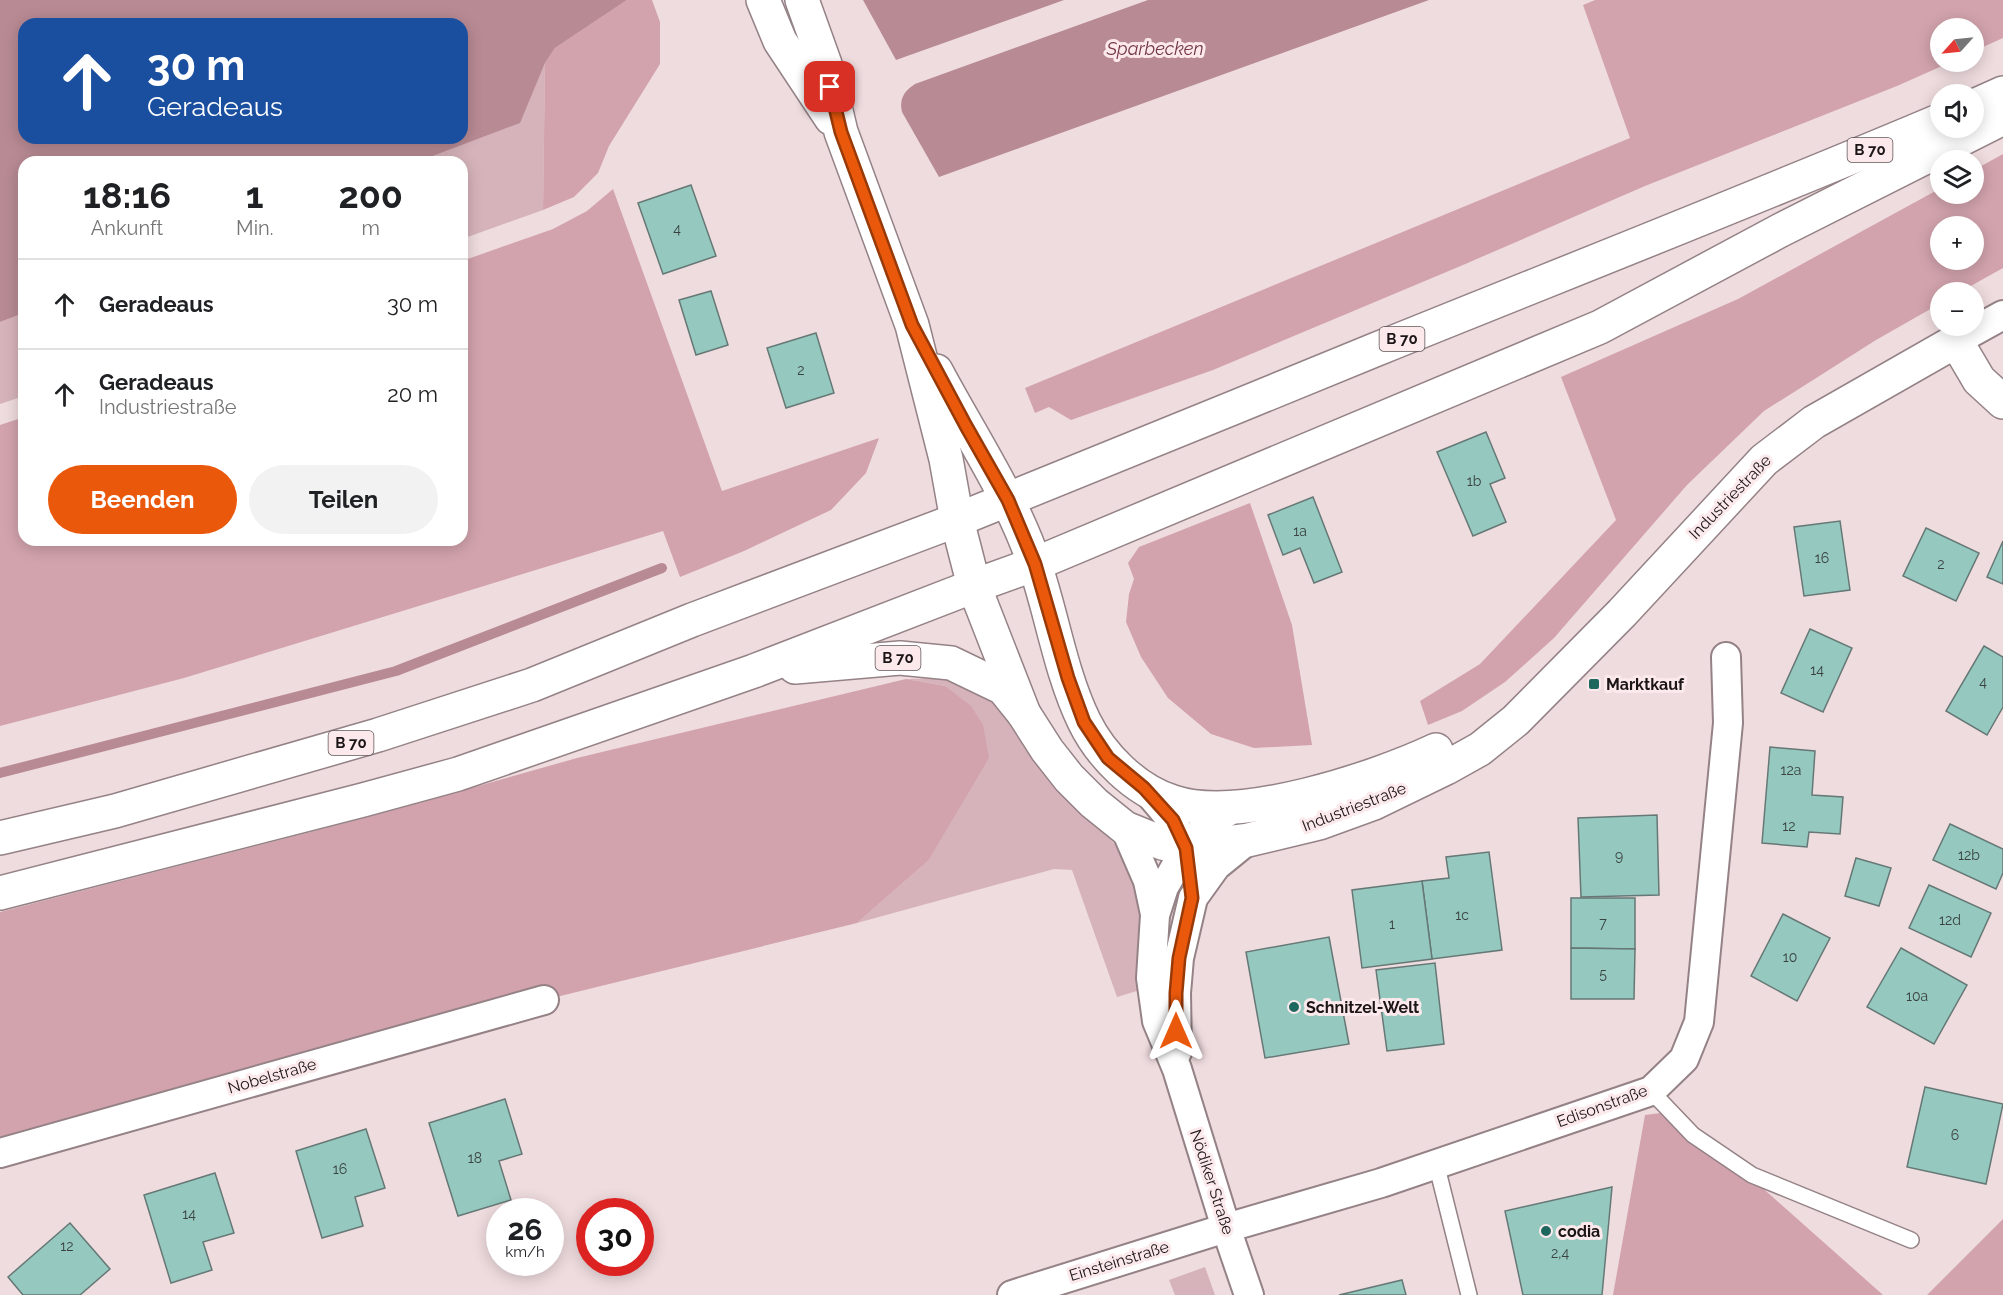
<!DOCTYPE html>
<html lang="de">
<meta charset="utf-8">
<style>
body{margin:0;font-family:Raleway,sans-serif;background:#f2f2f2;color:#202124;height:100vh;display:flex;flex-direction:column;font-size:22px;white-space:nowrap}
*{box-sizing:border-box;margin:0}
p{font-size:20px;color:#757577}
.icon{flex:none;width:33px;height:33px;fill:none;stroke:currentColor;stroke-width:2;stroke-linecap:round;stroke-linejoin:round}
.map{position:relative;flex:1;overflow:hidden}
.details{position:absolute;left:18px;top:156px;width:450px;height:390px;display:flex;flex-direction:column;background:#fff;border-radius:18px;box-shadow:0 3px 15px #0003}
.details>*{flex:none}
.guide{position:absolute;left:18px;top:18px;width:450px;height:126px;border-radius:18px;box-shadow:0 3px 15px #0003;background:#1a4fa0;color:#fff;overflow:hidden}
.needle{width:39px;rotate:243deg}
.buttons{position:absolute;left:1930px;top:18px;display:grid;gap:12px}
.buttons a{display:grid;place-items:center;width:54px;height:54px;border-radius:50%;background:#fff;box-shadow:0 3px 15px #0003;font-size:30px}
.speed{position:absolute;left:486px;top:1198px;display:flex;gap:12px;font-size:30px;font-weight:700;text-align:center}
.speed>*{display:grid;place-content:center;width:78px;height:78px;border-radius:50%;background:#fff;box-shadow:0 3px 15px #0003;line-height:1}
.speed small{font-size:15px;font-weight:400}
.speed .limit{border:9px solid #d22;background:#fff;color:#111}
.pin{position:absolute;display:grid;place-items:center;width:51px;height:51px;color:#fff;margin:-26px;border-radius:12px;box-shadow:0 3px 9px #0006}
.me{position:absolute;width:66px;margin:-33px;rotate:0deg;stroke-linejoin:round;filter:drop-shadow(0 0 4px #0008)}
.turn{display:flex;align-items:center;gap:21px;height:126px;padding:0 30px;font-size:27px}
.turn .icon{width:78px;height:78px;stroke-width:2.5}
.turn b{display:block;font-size:42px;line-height:51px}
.eta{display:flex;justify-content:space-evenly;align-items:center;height:102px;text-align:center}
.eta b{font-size:36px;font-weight:700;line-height:42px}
.button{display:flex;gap:12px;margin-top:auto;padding:12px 30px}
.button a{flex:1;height:69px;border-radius:36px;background:#ea580c;color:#fff;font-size:24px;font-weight:700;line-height:69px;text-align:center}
.button a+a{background:#f2f2f2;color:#202124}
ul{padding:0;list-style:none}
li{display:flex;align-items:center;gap:18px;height:90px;padding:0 30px;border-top:2px solid #e0e0e0}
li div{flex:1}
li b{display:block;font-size:22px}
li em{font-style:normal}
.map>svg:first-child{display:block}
</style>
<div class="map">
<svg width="2003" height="1295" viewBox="0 0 2003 1295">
<rect width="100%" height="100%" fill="#efdcdf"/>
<!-- green -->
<g fill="#d6b3ba">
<path d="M 545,63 L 543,210 L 462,239 L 462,162 L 417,162 L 519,123 Z"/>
<path d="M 24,313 L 24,396 L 0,404 L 0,322 Z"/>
<path d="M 942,678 L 974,688 L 1000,707 L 1118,848 L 1137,877 L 1141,913 L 1140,990 L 1117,997 L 1072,870 L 1054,869 L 857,923 L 928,861 L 945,686 L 906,679 Z"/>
<path d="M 1205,1267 L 1215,1295 L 1175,1295 L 1169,1280 Z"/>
</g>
<!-- forest -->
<g fill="#d2a3ad" fill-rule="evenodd">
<path d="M 627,0 L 652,0 L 660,22 L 660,64 L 609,146 L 598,173 L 574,197 L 543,210 L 545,63 L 555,48 Z"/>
<path d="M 1595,0 L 2003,0 L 2003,38 L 1974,51 L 1974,28 L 1941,28 L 1941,62 L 1951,62 L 1897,86 L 1645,186 L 1463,265 L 1213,370 L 1071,420 L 1049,407 L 1035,413 L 1025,388 L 1630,138 L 1583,5 Z"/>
<path d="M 2003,154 L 2003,268 L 1960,292 L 1941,292 L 1941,303 L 1876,340 L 1764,411 L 1687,485 L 1554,638 L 1505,682 L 1462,711 L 1428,725 L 1420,701 L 1480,664 L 1616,520 L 1561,377 L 1738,299 L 1941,188 L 1941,194 L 1974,194 L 1974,170 ZM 1974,226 L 1974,260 L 1941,260 L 1941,226 Z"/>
<path d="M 613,189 L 722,491 L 879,438 L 866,473 L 831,510 L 744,551 L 680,577 L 663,531 L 184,678 L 0,726 L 0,425 L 24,417 L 24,540 L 462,540 L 462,261 L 553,229 L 587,211 Z"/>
<path d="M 1250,503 L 1292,625 L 1312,745 L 1254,748 L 1211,734 L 1168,698 L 1141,657 L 1126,622 L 1129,594 L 1134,579 L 1128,563 L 1139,547 Z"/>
<path d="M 906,679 L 945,686 L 971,706 L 983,725 L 989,758 L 928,861 L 857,923 L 544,1000 L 0,1153 L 0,912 L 369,817 L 577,758 Z"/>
<path d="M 1676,1111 L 1883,1295 L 1613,1295 L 1645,1115 Z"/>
<path d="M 2003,1219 L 2003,1295 L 1927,1295 Z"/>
</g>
<!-- water -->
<g fill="#b88a94" fill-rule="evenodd">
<path d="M 0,0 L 627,0 L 555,48 L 545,63 L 520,123 L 417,162 L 24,162 L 24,313 L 0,322 ZM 24,24 L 462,24 L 462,138 L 24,138 Z"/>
<path d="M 863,0 L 1064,0 L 896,60 Z"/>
<path d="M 1148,0 L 1429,0 L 939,177 L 902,112 C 899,99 904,91 915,84 Z"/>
</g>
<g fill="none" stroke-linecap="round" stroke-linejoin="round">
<!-- stream -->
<path stroke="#b88a94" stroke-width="10" d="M 0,773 L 396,671 L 662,568"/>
</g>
<!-- building -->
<g fill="#95c9c0" stroke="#667875" stroke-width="1.5">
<path d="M 691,185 L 716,256 L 663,274 L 638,203 Z"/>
<path d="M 711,291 L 728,345 L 696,355 L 679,300 Z"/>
<path d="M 816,333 L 834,393 L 786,408 L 767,348 Z"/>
<path d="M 1486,432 L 1505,478 L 1490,484 L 1506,522 L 1473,536 L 1437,452 Z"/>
<path d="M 1313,497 L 1342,572 L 1314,583 L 1300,548 L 1283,555 L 1268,515 Z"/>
<path d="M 1840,521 L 1850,590 L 1804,596 L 1794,527 Z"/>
<path d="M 1926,528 L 1979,553 L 1956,601 L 1903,576 Z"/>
<path d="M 2003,541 L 2003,584 L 1987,577 Z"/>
<path d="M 1810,629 L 1852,648 L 1823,712 L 1781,693 Z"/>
<path d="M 1984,646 L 2003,657 L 2003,707 L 1987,735 L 1946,711 Z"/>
<path d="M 1770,747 L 1815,751 L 1812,795 L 1843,797 L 1840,834 L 1809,832 L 1807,847 L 1762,843 Z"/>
<path d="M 1657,815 L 1659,895 L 1581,897 L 1578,818 Z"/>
<path d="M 1950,824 L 2003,849 L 2003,873 L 1996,889 L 1933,860 Z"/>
<path d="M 1489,852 L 1502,950 L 1432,959 L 1422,881 L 1449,878 L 1446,857 Z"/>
<path d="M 1856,858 L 1891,868 L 1879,906 L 1845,896 Z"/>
<path d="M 1422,881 L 1432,959 L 1362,968 L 1352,890 Z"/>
<path d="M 1929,885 L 1991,913 L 1971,957 L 1909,928 Z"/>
<path d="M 1571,898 L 1635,898 L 1635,949 L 1571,948 Z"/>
<path d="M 1783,914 L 1830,938 L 1797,1001 L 1751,976 Z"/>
<path d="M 1329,937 L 1349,1044 L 1265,1058 L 1246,952 Z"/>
<path d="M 1571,948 L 1635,949 L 1634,999 L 1571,999 Z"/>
<path d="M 1901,948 L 1967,985 L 1934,1044 L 1867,1007 Z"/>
<path d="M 1435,963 L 1444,1044 L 1387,1051 L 1376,970 Z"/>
<path d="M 1925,1087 L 2003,1104 L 1986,1184 L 1907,1167 Z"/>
<path d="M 505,1099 L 522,1154 L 499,1161 L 511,1200 L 458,1216 L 429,1123 Z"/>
<path d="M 366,1129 L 385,1188 L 355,1197 L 363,1226 L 322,1238 L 296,1151 Z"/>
<path d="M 215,1173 L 234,1233 L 203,1242 L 212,1270 L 171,1283 L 144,1195 Z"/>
<path d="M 1612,1187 L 1602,1295 L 1523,1295 L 1505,1211 Z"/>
<path d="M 70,1223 L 110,1269 L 80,1295 L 23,1295 L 8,1277 Z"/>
<path d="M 1402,1280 L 1406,1295 L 1339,1295 Z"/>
</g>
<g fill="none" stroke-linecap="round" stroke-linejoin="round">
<defs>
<g id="lane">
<path d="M 1651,1091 L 1693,1135 L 1752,1175 L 1911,1240"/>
<path d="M 1436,1163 L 1469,1295"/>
</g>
<g id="street">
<path d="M 1956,341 L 2003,315"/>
<path d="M 1146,790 C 1169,816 1183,830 1188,866"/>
<path d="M 1235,807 L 1205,827 L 1186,848 L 1164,887 L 1155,915 L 1151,978 L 1157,1021 L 1177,1069 L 1226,1228 L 1249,1295"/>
<path d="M 1125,828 L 1148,881 L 1155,914"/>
<path d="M 1177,1052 L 1176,993 L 1179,958 L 1193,898 L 1216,866 L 1248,840"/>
<path d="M 0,1153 L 544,1000"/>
<path d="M 1012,1295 L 1226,1228 L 1381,1183 L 1651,1091 L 1684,1059 L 1699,1022 L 1728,723 L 1726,657"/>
</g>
<g id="secondary">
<path d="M 763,0 L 780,41 L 831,118"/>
<path d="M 802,0 L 825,64 L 841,132 L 912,325 L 946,459 L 957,520 L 974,586 L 1024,714 L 1047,750 L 1069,778 L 1094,803 L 1125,828 L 1162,843 L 1186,848 L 1248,840 L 1319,823 L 1374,803 L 1446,768 L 1480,749 L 1516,720 L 1622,613 L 1764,460 L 1814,422 L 1956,341 L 1979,380 L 2003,402"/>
<path d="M 936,371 C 970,435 1012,497 1035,565 C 1052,615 1061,674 1084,721 C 1101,756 1135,790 1173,802 C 1239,824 1374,779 1436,750"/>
</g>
<g id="primary">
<path d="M 1974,106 L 2003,93"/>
<path d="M 957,520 C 1098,464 1237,406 1377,349 C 1565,273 1754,199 1941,120"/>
<path d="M 974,586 L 1035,564 L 1600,327 L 1779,231 L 2003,118"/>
</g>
<g id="highway">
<path d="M 795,667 L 900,658 L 951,663 L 1003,688 L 1024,714"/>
<path d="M 0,838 L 115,811 L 378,735 L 532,685 L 692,620 L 957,520"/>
<path d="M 0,893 L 363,800 L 458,774 L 754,671 L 974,586"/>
</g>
</defs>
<!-- lane casing -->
<use href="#lane" stroke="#948286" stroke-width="18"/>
<!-- street casing -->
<use href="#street" stroke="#948286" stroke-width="32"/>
<!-- secondary casing -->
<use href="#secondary" stroke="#948286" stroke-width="36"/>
<!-- primary casing -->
<use href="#primary" stroke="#948286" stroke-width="36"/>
<!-- highway casing -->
<use href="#highway" stroke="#948286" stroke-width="36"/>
<!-- lane -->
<use href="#lane" stroke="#fff" stroke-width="15"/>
<!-- street -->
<use href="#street" stroke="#fff" stroke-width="28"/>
<!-- secondary -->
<use href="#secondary" stroke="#fff" stroke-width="33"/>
<!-- primary -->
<use href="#primary" stroke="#fff" stroke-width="33"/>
<!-- highway -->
<use href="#highway" stroke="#fff" stroke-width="33"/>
</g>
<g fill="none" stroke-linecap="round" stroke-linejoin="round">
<defs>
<path id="route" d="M 830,87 L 841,132 L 912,325 L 966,426 L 1008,500 L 1035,564 L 1068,678 L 1084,722 L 1108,758 L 1144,788 L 1173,820 L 1186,848 L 1192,898 L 1179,958 L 1176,993 L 1176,1031"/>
</defs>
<!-- route casing -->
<use href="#route" stroke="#983908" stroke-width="15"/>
<!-- route -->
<use href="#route" stroke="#ea580c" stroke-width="10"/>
</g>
<!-- markers -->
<g fill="#1e675e" stroke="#fce9ec" stroke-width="2">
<rect x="1588" y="678" width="12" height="12" rx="3"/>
<circle cx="1294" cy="1007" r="6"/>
<circle cx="1546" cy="1231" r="6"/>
</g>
<g text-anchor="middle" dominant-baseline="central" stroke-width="6" stroke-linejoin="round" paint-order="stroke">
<!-- number labels -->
<g font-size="14" fill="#3a4240">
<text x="677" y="229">4</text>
<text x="801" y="370">2</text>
<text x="1474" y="481">1b</text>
<text x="1300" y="531">1a</text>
<text x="1822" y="558">16</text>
<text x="1941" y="564">2</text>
<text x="1817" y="670">14</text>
<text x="1983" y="682">4</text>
<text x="1791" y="770">12a</text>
<text x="1789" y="826">12</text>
<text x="1969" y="855">12b</text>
<text x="1619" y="856">9</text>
<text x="1462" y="915">1c</text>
<text x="1950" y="920">12d</text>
<text x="1603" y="923">7</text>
<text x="1392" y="924">1</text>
<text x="1790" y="957">10</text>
<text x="1603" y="974">5</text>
<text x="1917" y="996">10a</text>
<text x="1955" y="1135">6</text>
<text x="475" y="1158">18</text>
<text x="340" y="1169">16</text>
<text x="189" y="1214">14</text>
<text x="67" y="1246">12</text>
<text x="1560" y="1253">2,4</text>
</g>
<!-- shield labels -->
<g fill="#fce9ec" stroke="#5e5556" stroke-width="1.5">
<rect x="1847.5" y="138" width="45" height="24" rx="4.5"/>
<rect x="1379.5" y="327" width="45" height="24" rx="4.5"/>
<rect x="875.5" y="646" width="45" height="24" rx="4.5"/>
<rect x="328.5" y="731" width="45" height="24" rx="4.5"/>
</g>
<g font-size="15" font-weight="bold" fill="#1b1516">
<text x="1870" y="150">B 70</text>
<text x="1402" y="339">B 70</text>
<text x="898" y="658">B 70</text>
<text x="351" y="743">B 70</text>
</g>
<!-- street labels -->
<g font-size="16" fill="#1b1516" stroke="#fce9ec">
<text transform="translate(1730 497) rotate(-46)">Industriestraße</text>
<text transform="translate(1354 807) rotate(-21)">Industriestraße</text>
<text transform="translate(272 1076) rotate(-16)">Nobelstraße</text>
<text transform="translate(1602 1106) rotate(-20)">Edisonstraße</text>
<text transform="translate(1212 1182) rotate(72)">Nödiker Straße</text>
<text transform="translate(1119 1261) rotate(-17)">Einsteinstraße</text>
</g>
<!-- poi labels -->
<g font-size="16" font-weight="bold" fill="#1b1516" stroke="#fce9ec" text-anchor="start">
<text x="1606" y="684">Marktkauf</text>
<text x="1306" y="1007">Schnitzel-Welt</text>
<text x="1558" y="1231">codia</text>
</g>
<!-- water labels -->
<g font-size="18" font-style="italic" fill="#733747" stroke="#fce9ec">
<text x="1155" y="48">Sparbecken</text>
</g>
</g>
</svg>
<div class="buttons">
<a><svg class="needle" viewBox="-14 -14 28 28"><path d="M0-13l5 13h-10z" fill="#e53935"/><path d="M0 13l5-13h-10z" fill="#757577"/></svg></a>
<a><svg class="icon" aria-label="sound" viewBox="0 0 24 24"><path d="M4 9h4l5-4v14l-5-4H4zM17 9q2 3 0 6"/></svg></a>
<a><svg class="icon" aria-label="layers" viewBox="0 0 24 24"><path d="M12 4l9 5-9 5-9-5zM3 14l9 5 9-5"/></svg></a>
<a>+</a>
<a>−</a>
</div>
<div class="speed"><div>26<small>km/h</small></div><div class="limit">30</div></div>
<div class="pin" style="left:830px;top:87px;background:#d93025"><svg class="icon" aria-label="arrive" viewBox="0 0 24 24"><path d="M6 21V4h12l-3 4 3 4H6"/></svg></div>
<svg class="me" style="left:1176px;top:1031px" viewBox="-20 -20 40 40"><path d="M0-17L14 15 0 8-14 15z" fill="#ea580c" stroke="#fff" stroke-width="4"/></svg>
<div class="guide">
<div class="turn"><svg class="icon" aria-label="ahead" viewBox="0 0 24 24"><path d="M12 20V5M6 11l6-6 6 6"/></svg><div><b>30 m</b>Geradeaus</div></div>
</div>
<section class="details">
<div class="eta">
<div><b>18:16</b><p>Ankunft</p></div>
<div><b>1</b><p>Min.</p></div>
<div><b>200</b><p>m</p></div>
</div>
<ul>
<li><svg class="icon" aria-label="ahead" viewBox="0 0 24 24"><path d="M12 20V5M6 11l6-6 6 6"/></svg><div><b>Geradeaus</b></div><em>30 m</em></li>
<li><svg class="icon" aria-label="ahead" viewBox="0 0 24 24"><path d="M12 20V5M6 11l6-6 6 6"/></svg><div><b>Geradeaus</b><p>Industriestraße</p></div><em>20 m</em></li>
</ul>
<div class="button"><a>Beenden</a><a>Teilen</a></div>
</section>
</div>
